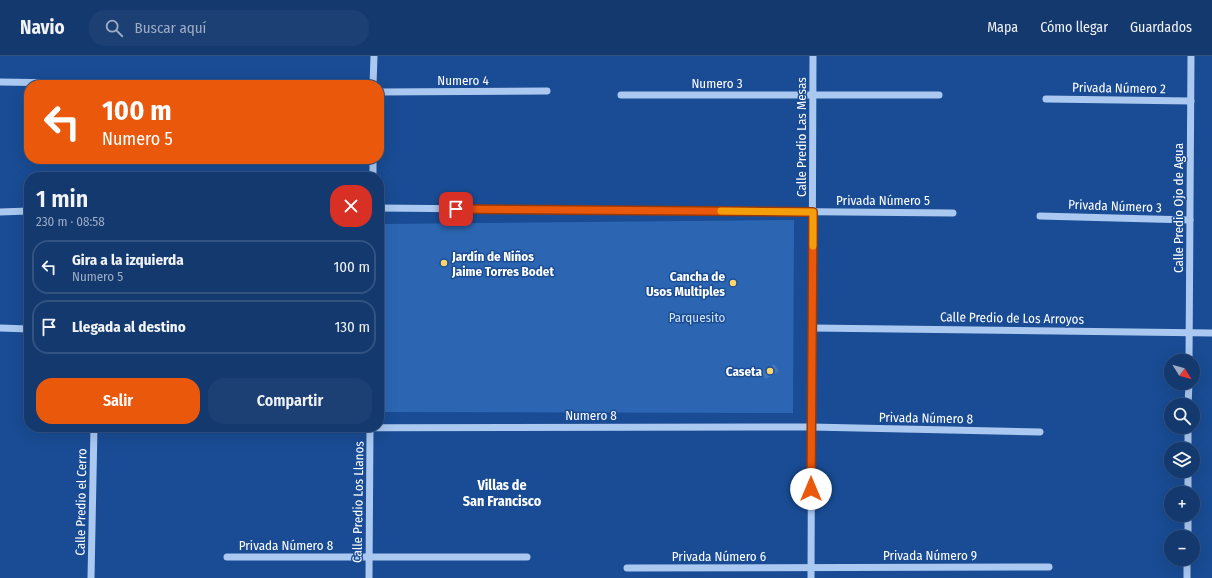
<!DOCTYPE html>
<html lang="es">
<meta charset="utf-8">
<style>
body{margin:0;font-family:"Fira Sans Condensed",sans-serif;background:#1c4074;color:#f1f3f6;height:100vh;display:flex;flex-direction:column;font-size:15px;white-space:nowrap}
*{box-sizing:border-box;margin:0}
p{font-size:13px;color:#9dacc3}
.icon{flex:none;width:22px;height:22px;fill:none;stroke:currentColor;stroke-width:2;stroke-linecap:round;stroke-linejoin:round}
.map{position:relative;flex:1;overflow:hidden}
.drawer{position:absolute;left:24px;top:116px;width:360px;height:260px;display:flex;flex-direction:column;background:#13396f;border-radius:16px;box-shadow:0 4px 16px #0002,0 0 0 1px #325382}
.drawer>*{flex:none}
.top-card{position:absolute;left:24px;top:24px;width:360px;height:84px;border-radius:16px;box-shadow:0 4px 16px #0002,0 0 0 1px #325382;background:#ea580c;color:#fff;overflow:hidden}
.needle{width:26px;rotate:127deg}
.controls{position:absolute;left:1164px;top:298px;display:grid;gap:8px}
.controls a{display:grid;place-items:center;width:36px;height:36px;border-radius:50%;background:#13396f;box-shadow:0 4px 16px #0002,0 0 0 1px #325382;font-size:20px}
.pin{position:absolute;display:grid;place-items:center;width:34px;height:34px;color:#fff;margin:-17px;border-radius:8px;box-shadow:0 2px 6px #0006}
.me{position:absolute;width:44px;margin:-22px;rotate:0deg;stroke-linejoin:round;filter:drop-shadow(0 0 3px #0008)}
.turn{display:flex;align-items:center;gap:14px;height:84px;padding:0 12px;font-size:18px}
.turn .icon{width:52px;height:52px;stroke-width:2.5}
.turn b{display:block;font-size:28px;line-height:34px}
.round{display:grid;place-items:center;flex:none;width:42px;height:42px;border-radius:16px;background:#1c4074}
.summary{display:flex;align-items:center;justify-content:space-between;height:68px;padding:0 12px}
h1{font-size:24px;font-weight:600;line-height:30px}
.primary-button{display:flex;gap:8px;margin-top:auto;padding:8px 12px}
.primary-button a{flex:1;height:46px;border-radius:16px;background:#ea580c;color:#fff;font-size:16px;font-weight:600;line-height:46px;text-align:center}
.primary-button a+a{background:#1c4074;color:#f1f3f6}
ul{padding:0;list-style:none}
li{display:flex;align-items:center;gap:12px;height:54px;margin:0 8px 6px;padding:0 4px;border:2px solid #325382;border-radius:16px}
li div{flex:1}
li b{display:block;font-size:15px}
li em{font-style:normal}
header{display:flex;align-items:center;gap:24px;box-sizing:border-box;height:56px;padding:0 20px;background:#13396f;border-bottom:1px solid #325382}
header strong{font-size:19px}
nav{display:flex;gap:22px;margin-inline-start:auto;font-size:14px}
.search{width:280px;height:36px;background:#1c4074;display:flex;align-items:center;gap:10px;box-sizing:border-box;padding:0 14px;border-radius:16px;color:#9dacc3;font-size:15px}
.map>svg:first-child{display:block}
</style>
<header>
<strong>Navio</strong>
<div class="search"><svg class="icon" aria-label="search" viewBox="0 0 24 24"><circle cx="10" cy="10" r="6"/><path d="M15 15l6 6"/></svg>Buscar aquí</div>
<nav><a>Mapa</a><a>Cómo llegar</a><a>Guardados</a></nav>
</header>
<div class="map">
<svg width="1212" height="522" viewBox="0 0 1212 522">
<rect width="100%" height="100%" fill="#194c94"/>
<!-- green -->
<path fill="#2c66b2" d="M 794,164 L 793,357 L 379,356 L 379,282 L 383,168 Z"/>
<!-- building -->
<path fill="#4276bb" d="M 774,308 L 779,315 L 766,323 L 761,316 Z"/>
<g fill="none" stroke-linecap="round" stroke-linejoin="round">
<!-- minor -->
<g stroke="#aac8f0" stroke-width="7">
<path d="M 0,26 L 129,28"/>
<path d="M 373,29 L 374,0"/>
<path d="M 379,36 L 547,35"/>
<path d="M 621,39 L 939,39"/>
<path d="M 1046,43 L 1191,45"/>
<path d="M 373,121 L 373,103"/>
<path d="M 379,152 L 953,157"/>
<path d="M 0,156 L 29,155"/>
<path d="M 1040,160 L 1190,164"/>
<path d="M 0,272 L 29,273"/>
<path d="M 812,272 L 1212,277"/>
<path d="M 1189,305 L 1191,0"/>
<path d="M 1188,349 L 1189,327"/>
<path d="M 222,372 L 811,371 L 1040,376"/>
<path d="M 1188,393 L 1188,371"/>
<path d="M 1188,437 L 1188,415"/>
<path d="M 1188,481 L 1188,459"/>
<path d="M 227,501 L 527,501"/>
<path d="M 627,512 L 1049,511"/>
<path d="M 91,522 L 94,371"/>
<path d="M 369,522 L 370,371"/>
<path d="M 811,522 L 813,0"/>
<path d="M 1187,522 L 1187,503"/>
</g>
</g>
<g fill="none" stroke-linecap="round" stroke-linejoin="round">
<defs>
<path id="route" d="M 456,153 L 813,156 L 811,433"/>
</defs>
<!-- route casing -->
<use href="#route" stroke="#983908" stroke-width="10"/>
<!-- route -->
<use href="#route" stroke="#ea580c" stroke-width="7"/>
<!-- slow -->
<path stroke="#f59e0b" stroke-width="7" d="M 721,155 L 813,156 L 813,190"/>
</g>
<!-- markers -->
<g fill="#ffd669" stroke="#194c94" stroke-width="1.5">
<circle cx="444" cy="207" r="4"/>
<circle cx="733" cy="227" r="4"/>
<circle cx="770" cy="315" r="4"/>
</g>
<g text-anchor="middle" dominant-baseline="central" stroke-width="3" stroke-linejoin="round" paint-order="stroke">
<!-- street labels -->
<g font-size="13" fill="#fff" stroke="#194c94">
<text x="463" y="24">Numero 4</text>
<text x="717" y="27">Numero 3</text>
<text transform="translate(1119 32) rotate(1)">Privada Número 2</text>
<text transform="translate(801 81) rotate(-90)">Calle Predio Las Mesas</text>
<text x="883" y="144">Privada Número 5</text>
<text transform="translate(1115 150) rotate(2)">Privada Número 3</text>
<text transform="translate(1178 152) rotate(-90)">Calle Predio Ojo de Agua</text>
<text transform="translate(1012 262) rotate(1)">Calle Predio de Los Arroyos</text>
<text x="591" y="359">Numero 8</text>
<text transform="translate(926 362) rotate(1)">Privada Número 8</text>
<text transform="translate(81 446) rotate(-89)">Calle Predio el Cerro</text>
<text transform="translate(358 446) rotate(-89)">Calle Predio Los Llanos</text>
<text x="286" y="489">Privada Número 8</text>
<text x="930" y="499">Privada Número 9</text>
<text x="719" y="500">Privada Número 6</text>
</g>
<!-- poi labels -->
<g font-size="13" font-weight="bold" fill="#fff" stroke="#194c94" text-anchor="end">
<text x="452" y="200" text-anchor="start">Jardín de Niños<tspan x="452" dy="15">Jaime Torres Bodet</tspan></text>
<text x="725" y="220">Cancha de<tspan x="725" dy="15">Usos Multiples</tspan></text>
<text x="762" y="315">Caseta</text>
</g>
<!-- park labels -->
<g font-size="13" fill="#d1e3fb" stroke="#194c94">
<text x="697" y="261">Parquesito</text>
</g>
<!-- neighbourhood labels -->
<g font-size="14" font-weight="bold" fill="#fff" stroke="#194c94">
<text x="502" y="429">Villas de<tspan x="502" dy="16">San Francisco</tspan></text>
</g>
</g>
</svg>
<div class="controls">
<a><svg class="needle" viewBox="-14 -14 28 28"><path d="M0-13l5 13h-10z" fill="#e53935"/><path d="M0 13l5-13h-10z" fill="#9dacc3"/></svg></a>
<a><svg class="icon" aria-label="search" viewBox="0 0 24 24"><circle cx="10" cy="10" r="6"/><path d="M15 15l6 6"/></svg></a>
<a><svg class="icon" aria-label="layers" viewBox="0 0 24 24"><path d="M12 4l9 5-9 5-9-5zM3 14l9 5 9-5"/></svg></a>
<a>+</a>
<a>−</a>
</div>
<div class="pin" style="left:456px;top:153px;background:#d93025"><svg class="icon" aria-label="arrive" viewBox="0 0 24 24"><path d="M6 21V4h12l-3 4 3 4H6"/></svg></div>
<svg class="me" style="left:811px;top:433px" viewBox="-20 -20 40 40"><circle r="19" fill="#fff"/><path d="M0-13L10 11 0 6-10 11z" fill="#ea580c"/></svg>
<div class="top-card">
<div class="turn"><svg class="icon" aria-label="left" viewBox="0 0 24 24"><path d="M17 20v-9H6M10 6l-5 5 5 5"/></svg><div><b>100 m</b>Numero 5</div></div>
</div>
<section class="drawer">
<div class="summary"><div><h1>1 min</h1><p>230 m · 08:58</p></div><a class="round" style="background:#d93025;color:#fff"><svg class="icon" aria-label="close" viewBox="0 0 24 24"><path d="M6 6l12 12M18 6L6 18"/></svg></a></div>
<ul>
<li><svg class="icon" aria-label="left" viewBox="0 0 24 24"><path d="M17 20v-9H6M10 6l-5 5 5 5"/></svg><div><b>Gira a la izquierda</b><p>Numero 5</p></div><em>100 m</em></li>
<li><svg class="icon" aria-label="arrive" viewBox="0 0 24 24"><path d="M6 21V4h12l-3 4 3 4H6"/></svg><div><b>Llegada al destino</b></div><em>130 m</em></li>
</ul>
<div class="primary-button"><a>Salir</a><a>Compartir</a></div>
</section>
</div>
